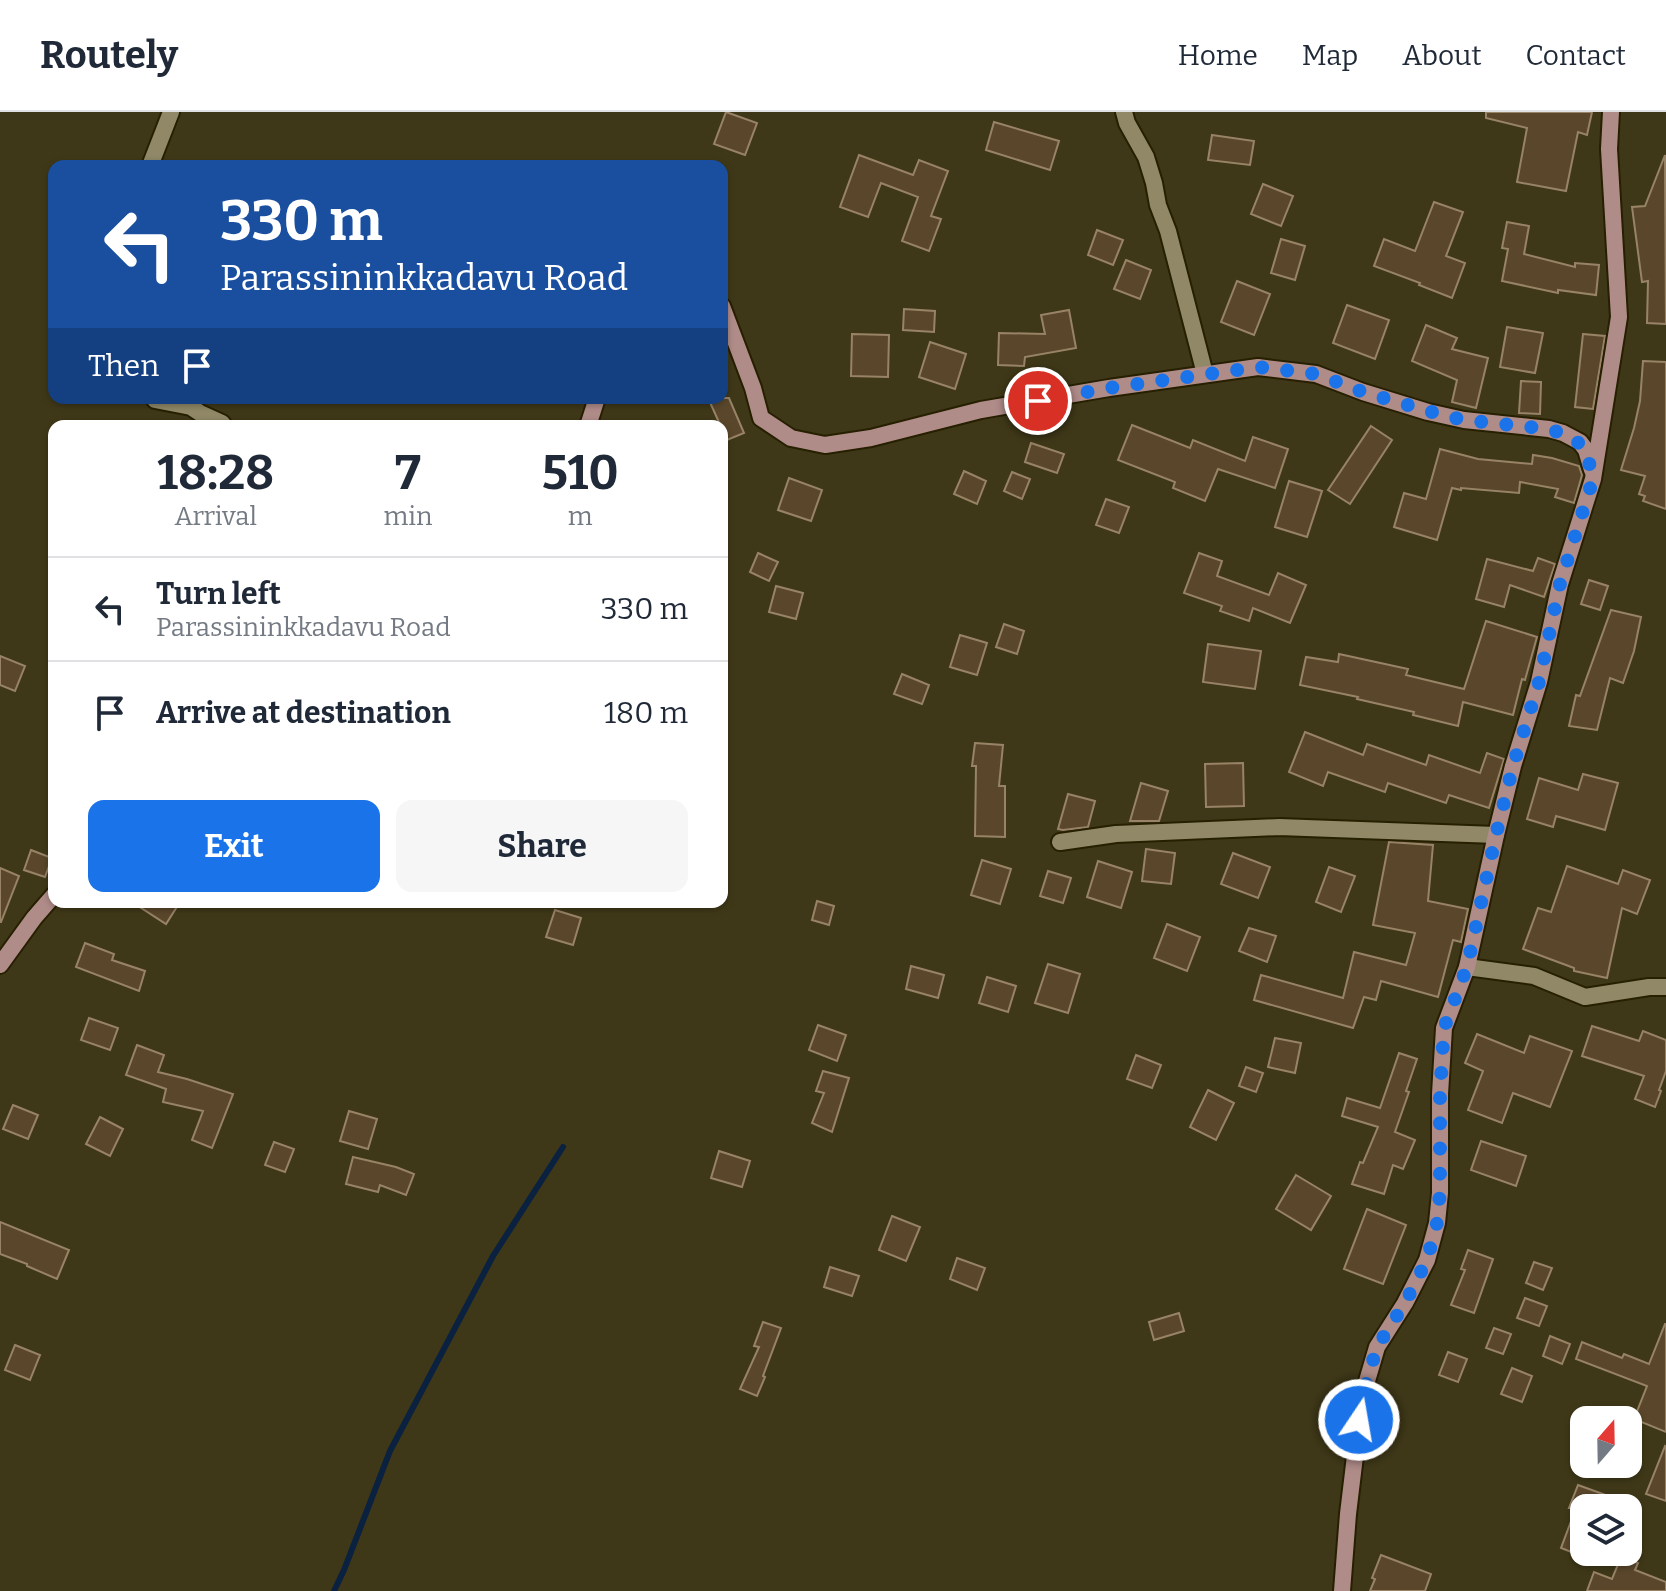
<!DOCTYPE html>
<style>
body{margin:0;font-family:Bitter,serif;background:#f6f6f7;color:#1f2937;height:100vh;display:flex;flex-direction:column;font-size:30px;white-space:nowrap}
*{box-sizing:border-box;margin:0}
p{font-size:26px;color:#747a83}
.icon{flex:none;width:44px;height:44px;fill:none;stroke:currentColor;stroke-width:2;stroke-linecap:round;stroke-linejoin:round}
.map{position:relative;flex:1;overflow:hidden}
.sheet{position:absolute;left:48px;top:308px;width:680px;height:488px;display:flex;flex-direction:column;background:#fff;border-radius:16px;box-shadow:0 2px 6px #0004}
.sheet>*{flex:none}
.banner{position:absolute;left:48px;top:48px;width:680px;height:244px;border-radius:16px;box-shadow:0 2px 6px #0004;background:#1a4fa0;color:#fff;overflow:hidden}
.needle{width:52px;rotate:20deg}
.tools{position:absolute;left:1570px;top:1294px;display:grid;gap:16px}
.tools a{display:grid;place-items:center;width:72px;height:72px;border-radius:16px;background:#fff;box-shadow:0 2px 6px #0004;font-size:40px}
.pin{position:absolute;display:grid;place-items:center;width:68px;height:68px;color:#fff;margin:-34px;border:4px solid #fff;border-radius:50%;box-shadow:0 2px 8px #0007}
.me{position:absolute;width:88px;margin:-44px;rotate:12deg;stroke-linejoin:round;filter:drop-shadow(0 0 6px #0008)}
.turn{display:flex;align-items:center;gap:28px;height:168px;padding:0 40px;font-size:36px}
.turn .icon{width:104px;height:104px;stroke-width:2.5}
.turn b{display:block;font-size:56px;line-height:68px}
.then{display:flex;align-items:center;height:76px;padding:0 40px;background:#0003;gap:16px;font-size:30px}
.eta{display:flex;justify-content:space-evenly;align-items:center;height:136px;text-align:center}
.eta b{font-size:48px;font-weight:700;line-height:56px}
.button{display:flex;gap:16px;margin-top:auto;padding:16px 40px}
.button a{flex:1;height:92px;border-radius:16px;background:#1a73e8;color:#fff;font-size:32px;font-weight:700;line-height:92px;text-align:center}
.button a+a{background:#f6f6f7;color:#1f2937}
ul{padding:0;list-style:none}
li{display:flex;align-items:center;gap:24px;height:104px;padding:0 40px;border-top:2px solid #e0e1e3}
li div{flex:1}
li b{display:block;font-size:30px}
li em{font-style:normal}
header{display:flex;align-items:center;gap:48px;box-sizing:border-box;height:112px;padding:0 40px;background:#fff;border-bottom:2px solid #e0e1e3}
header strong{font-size:38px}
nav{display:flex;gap:44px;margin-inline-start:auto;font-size:28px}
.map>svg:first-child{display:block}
</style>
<header>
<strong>Routely</strong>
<nav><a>Home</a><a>Map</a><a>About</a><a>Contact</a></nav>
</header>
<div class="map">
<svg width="1666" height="1479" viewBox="0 0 1666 1479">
<rect width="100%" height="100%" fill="#3f3818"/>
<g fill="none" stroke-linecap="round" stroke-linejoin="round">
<!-- stream -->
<path stroke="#0a2140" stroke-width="6" d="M 334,1479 L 344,1458 L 390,1339 L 493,1144 L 563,1035"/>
</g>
<!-- building -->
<g fill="#5a472b" stroke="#988366" stroke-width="2">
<path d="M 726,0 L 757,11 L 745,43 L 714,32 Z"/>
<path d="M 1486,0 L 1592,0 L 1587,23 L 1578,20 L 1566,79 L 1517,70 L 1527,16 L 1486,6 Z"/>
<path d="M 994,10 L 1059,29 L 1050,58 L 986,38 Z"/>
<path d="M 1212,23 L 1254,29 L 1250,53 L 1208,48 Z"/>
<path d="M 859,43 L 913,63 L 919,48 L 948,59 L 931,104 L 941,107 L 929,139 L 902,129 L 918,85 L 881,71 L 868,105 L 840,95 Z"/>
<path d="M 1665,43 L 1666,212 L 1647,211 L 1648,169 L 1642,170 L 1632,95 L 1645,94 Z"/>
<path d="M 1263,72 L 1293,84 L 1281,114 L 1251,102 Z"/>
<path d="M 1434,90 L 1463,100 L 1446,144 L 1465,151 L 1452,186 L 1419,173 L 1420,171 L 1374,154 L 1384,127 L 1415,139 Z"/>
<path d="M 1507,110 L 1529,114 L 1524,142 L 1575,155 L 1575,151 L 1599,153 L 1596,183 L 1558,178 L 1558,181 L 1502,169 L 1508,137 L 1502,136 Z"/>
<path d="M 1097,118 L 1123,128 L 1113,153 L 1088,143 Z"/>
<path d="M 1281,127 L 1305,134 L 1295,168 L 1271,161 Z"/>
<path d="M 1126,148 L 1151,158 L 1140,187 L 1114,177 Z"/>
<path d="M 1237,169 L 1270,182 L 1254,223 L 1221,210 Z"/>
<path d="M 1347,193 L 1389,208 L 1375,247 L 1333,231 Z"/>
<path d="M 904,197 L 935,199 L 934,220 L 903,218 Z"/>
<path d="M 1069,198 L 1076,236 L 1025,245 L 1024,254 L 998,253 L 999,221 L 1045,222 L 1041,203 Z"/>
<path d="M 1426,213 L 1457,226 L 1452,237 L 1488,246 L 1476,296 L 1452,290 L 1457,268 L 1412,249 Z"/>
<path d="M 1507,215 L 1543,221 L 1535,261 L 1500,255 Z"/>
<path d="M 852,222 L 889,223 L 888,265 L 851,264 Z"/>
<path d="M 1583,222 L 1605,224 L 1593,297 L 1575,295 Z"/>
<path d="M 930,230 L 966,242 L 955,277 L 919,265 Z"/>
<path d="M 1643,249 L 1666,250 L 1666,397 L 1643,389 L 1645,384 L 1639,382 L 1645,364 L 1621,358 L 1634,316 L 1640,289 Z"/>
<path d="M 1521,269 L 1541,270 L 1540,302 L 1519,301 Z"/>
<path d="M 708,286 L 729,286 L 744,321 L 727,328 Z"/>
<path d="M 1132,313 L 1190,336 L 1193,328 L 1245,349 L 1253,325 L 1288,337 L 1275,376 L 1218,357 L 1205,389 L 1173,376 L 1175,370 L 1118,348 Z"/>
<path d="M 1371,314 L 1392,328 L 1350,392 L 1328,378 Z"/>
<path d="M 1031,331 L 1064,342 L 1057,361 L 1025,350 Z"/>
<path d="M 1440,337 L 1478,347 L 1532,352 L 1533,343 L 1552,346 L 1579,354 L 1582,363 L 1574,391 L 1555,385 L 1558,377 L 1520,370 L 1519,381 L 1461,376 L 1461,378 L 1452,376 L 1437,428 L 1394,415 L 1404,381 L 1426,387 Z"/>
<path d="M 964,359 L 986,369 L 977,392 L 954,382 Z"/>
<path d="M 1012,360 L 1030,367 L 1022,387 L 1004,379 Z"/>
<path d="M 789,366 L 822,378 L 811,409 L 778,398 Z"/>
<path d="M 1289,369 L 1322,379 L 1307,425 L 1275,415 Z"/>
<path d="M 1106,387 L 1129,395 L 1119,421 L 1096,413 Z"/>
<path d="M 758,441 L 778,450 L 769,469 L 750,460 Z"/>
<path d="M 1199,441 L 1222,449 L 1217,464 L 1269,483 L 1278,461 L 1306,473 L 1290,511 L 1253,496 L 1249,509 L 1220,499 L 1222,494 L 1184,481 Z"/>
<path d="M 1538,446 L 1555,452 L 1544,485 L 1510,473 L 1504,495 L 1476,487 L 1487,447 L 1533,459 Z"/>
<path d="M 1589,468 L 1608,474 L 1600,498 L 1581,492 Z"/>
<path d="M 776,474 L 803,481 L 796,507 L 769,500 Z"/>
<path d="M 1611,498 L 1641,505 L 1634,539 L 1623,571 L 1610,566 L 1597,618 L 1569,614 L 1576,583 L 1580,584 Z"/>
<path d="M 1486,509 L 1537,525 L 1525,568 L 1522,567 L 1513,603 L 1463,590 L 1458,614 L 1413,603 L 1414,600 L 1357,587 L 1358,585 L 1300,573 L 1306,545 L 1338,550 L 1339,542 L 1408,557 L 1406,563 L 1464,577 Z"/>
<path d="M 1004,512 L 1024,519 L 1017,542 L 996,535 Z"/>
<path d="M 960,523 L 987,531 L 977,563 L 950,555 Z"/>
<path d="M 1208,532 L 1261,539 L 1255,577 L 1203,570 Z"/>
<path d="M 0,544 L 25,554 L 15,579 L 0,573 Z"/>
<path d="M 902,562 L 929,573 L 922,592 L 894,582 Z"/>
<path d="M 1305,620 L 1363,643 L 1367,632 L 1426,653 L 1429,643 L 1480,661 L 1487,641 L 1504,647 L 1489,696 L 1449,683 L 1446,691 L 1388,671 L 1385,680 L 1328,660 L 1323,674 L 1289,660 Z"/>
<path d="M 975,631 L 1003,633 L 999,674 L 1005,674 L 1005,725 L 975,724 L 976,654 L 972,654 Z"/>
<path d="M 1243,651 L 1244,694 L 1206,695 L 1205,652 Z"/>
<path d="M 1583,662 L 1618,671 L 1605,718 L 1556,704 L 1553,715 L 1527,707 L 1539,666 L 1578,678 Z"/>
<path d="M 1141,671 L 1168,679 L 1159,709 L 1130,709 Z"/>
<path d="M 1068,682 L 1095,689 L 1088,715 L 1063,718 L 1058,717 Z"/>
<path d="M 1389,730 L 1433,733 L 1428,789 L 1468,797 L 1461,830 L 1453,828 L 1438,885 L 1381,869 L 1376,888 L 1364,885 L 1353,916 L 1254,888 L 1261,863 L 1343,886 L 1354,840 L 1406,853 L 1415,821 L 1373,813 Z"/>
<path d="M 1146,737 L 1175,741 L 1171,772 L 1142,769 Z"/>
<path d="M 31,738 L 52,746 L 45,765 L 24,758 Z"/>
<path d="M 1233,741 L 1270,755 L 1258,786 L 1221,772 Z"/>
<path d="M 982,748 L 1011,757 L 1000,792 L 971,783 Z"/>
<path d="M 1098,749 L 1132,760 L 1121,796 L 1087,785 Z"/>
<path d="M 1567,754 L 1618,772 L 1623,758 L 1650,768 L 1637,802 L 1622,796 L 1607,866 L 1574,859 L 1574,856 L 1523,837 L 1538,796 L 1551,800 Z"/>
<path d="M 1329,755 L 1355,764 L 1341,800 L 1316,790 Z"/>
<path d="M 0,756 L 19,764 L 1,810 L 0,810 Z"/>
<path d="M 1048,759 L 1071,766 L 1063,791 L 1040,784 Z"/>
<path d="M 817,789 L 834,794 L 829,813 L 812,808 Z"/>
<path d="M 132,790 L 180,790 L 166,812 Z"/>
<path d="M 555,798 L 581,806 L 573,833 L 546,825 Z"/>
<path d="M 1167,812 L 1200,825 L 1187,859 L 1154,846 Z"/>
<path d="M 1249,816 L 1276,824 L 1267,850 L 1239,839 Z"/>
<path d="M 85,831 L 114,842 L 112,848 L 145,859 L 139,879 L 76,855 Z"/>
<path d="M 1048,852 L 1080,862 L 1068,901 L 1035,891 Z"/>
<path d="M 911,854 L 944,863 L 938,886 L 906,877 Z"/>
<path d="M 987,865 L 1016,874 L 1008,900 L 979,891 Z"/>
<path d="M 89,906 L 118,916 L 110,938 L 81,928 Z"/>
<path d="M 818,913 L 846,923 L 837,949 L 809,938 Z"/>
<path d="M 1592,914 L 1639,929 L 1643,919 L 1666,928 L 1666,959 L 1659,978 L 1661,979 L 1655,995 L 1635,987 L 1644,964 L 1582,944 Z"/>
<path d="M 1477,922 L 1524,941 L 1530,924 L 1572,939 L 1550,995 L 1513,981 L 1502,1011 L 1468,998 L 1483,959 L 1465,951 Z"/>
<path d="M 1275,926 L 1301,931 L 1295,961 L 1268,955 Z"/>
<path d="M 137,933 L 164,943 L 158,960 L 187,967 L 233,982 L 212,1036 L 192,1028 L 203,999 L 163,990 L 166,977 L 126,963 Z"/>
<path d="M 1399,941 L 1417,947 L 1406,979 L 1409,980 L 1395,1020 L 1415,1028 L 1403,1057 L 1393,1053 L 1384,1082 L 1352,1072 L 1360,1050 L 1363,1051 L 1378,1015 L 1342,1004 L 1347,986 L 1380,996 Z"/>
<path d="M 1136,943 L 1161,953 L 1152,976 L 1127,967 Z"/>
<path d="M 1246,955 L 1263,961 L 1256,980 L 1239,974 Z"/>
<path d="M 823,959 L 849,966 L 832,1020 L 812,1011 L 824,981 L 816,979 Z"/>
<path d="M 1208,978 L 1234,991 L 1216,1028 L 1190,1015 Z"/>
<path d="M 13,993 L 38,1003 L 28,1027 L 3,1017 Z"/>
<path d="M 349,999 L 377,1007 L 368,1037 L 340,1029 Z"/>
<path d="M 100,1005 L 123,1017 L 110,1044 L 86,1032 Z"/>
<path d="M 1481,1029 L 1526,1044 L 1516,1074 L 1471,1058 Z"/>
<path d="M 274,1030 L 294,1037 L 285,1060 L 265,1053 Z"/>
<path d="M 719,1039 L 750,1049 L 742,1075 L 711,1066 Z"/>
<path d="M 353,1045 L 396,1055 L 414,1062 L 406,1083 L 380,1073 L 378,1080 L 346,1072 Z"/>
<path d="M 1296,1063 L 1331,1084 L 1311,1118 L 1276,1097 Z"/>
<path d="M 1367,1097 L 1406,1113 L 1383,1172 L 1344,1157 Z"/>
<path d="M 892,1104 L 920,1115 L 906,1149 L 879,1138 Z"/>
<path d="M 0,1110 L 69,1138 L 57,1167 L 27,1154 L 27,1152 L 0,1142 Z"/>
<path d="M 1468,1138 L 1493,1147 L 1474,1201 L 1451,1193 L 1465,1158 L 1461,1157 Z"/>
<path d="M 957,1146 L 985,1156 L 977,1178 L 950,1167 Z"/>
<path d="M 1534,1150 L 1552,1156 L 1543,1178 L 1526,1171 Z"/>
<path d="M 830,1155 L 859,1164 L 852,1184 L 824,1175 Z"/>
<path d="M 1525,1186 L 1547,1194 L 1539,1214 L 1517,1206 Z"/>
<path d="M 1179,1201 L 1184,1219 L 1154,1228 L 1149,1210 Z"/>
<path d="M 763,1210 L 781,1216 L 763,1264 L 765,1265 L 757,1284 L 740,1277 L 759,1235 L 754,1234 Z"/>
<path d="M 1665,1212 L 1666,1212 L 1666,1320 L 1634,1307 L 1647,1274 L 1576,1247 L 1582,1230 L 1622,1246 L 1624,1242 L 1649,1252 Z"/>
<path d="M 1494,1216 L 1511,1222 L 1503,1242 L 1486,1236 Z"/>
<path d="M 1550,1224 L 1570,1232 L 1562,1252 L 1543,1244 Z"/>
<path d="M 15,1233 L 40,1243 L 30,1268 L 5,1258 Z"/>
<path d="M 1448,1240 L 1467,1247 L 1458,1270 L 1439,1263 Z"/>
<path d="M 1512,1256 L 1532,1264 L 1522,1290 L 1501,1282 Z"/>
<path d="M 1665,1334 L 1666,1335 L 1666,1389 L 1646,1382 Z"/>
<path d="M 1578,1373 L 1636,1394 L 1636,1396 L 1584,1396 L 1584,1445 L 1561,1436 L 1576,1396 L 1569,1396 Z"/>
<path d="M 1381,1443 L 1431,1462 L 1425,1479 L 1370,1479 L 1375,1467 L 1372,1466 Z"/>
<path d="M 1621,1445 L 1638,1451 L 1635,1458 L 1666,1470 L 1666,1479 L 1587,1479 L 1594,1460 L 1612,1467 Z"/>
</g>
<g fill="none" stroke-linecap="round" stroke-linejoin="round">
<defs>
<g id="street">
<path d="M 1124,0 L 1127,11 L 1146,45 L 1154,71 L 1158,93 L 1168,119 L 1205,262"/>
<path d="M 150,54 L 171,0"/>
<path d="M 154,286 L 155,288 L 191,295 L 200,301 L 222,311 L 224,314"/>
<path d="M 1060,730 L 1116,722 L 1279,715 L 1496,723"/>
<path d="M 1467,855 L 1534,864 L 1585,885 L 1649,875 L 1666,875"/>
</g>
<g id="secondary">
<path d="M 722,194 L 753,276 L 761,306 L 791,326 L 825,333 L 871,326 L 981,298 L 1109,276 L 1258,255 L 1316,262 L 1363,280 L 1428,300 L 1464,308 L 1549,317 L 1563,321 L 1580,330 L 1586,338 L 1592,358"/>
<path d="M 588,314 L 597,286"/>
<path d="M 0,853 L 34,806 L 54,783"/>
<path d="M 1342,1479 L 1348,1402 L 1362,1286 L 1377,1235 L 1405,1191 L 1427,1148 L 1437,1111 L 1440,1081 L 1440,982 L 1444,916 L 1467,855 L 1496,723 L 1513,654 L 1539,570 L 1560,472 L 1593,367 L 1619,205 L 1609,37 L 1611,0"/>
</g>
</defs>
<!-- street casing -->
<use href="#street" stroke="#261f00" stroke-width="20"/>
<!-- secondary casing -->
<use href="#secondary" stroke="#261f00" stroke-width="20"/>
<!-- street -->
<use href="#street" stroke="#908866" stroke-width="16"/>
<!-- secondary -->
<use href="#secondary" stroke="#b08c89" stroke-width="16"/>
</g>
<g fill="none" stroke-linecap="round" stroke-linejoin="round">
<!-- route -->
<path stroke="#1a73e8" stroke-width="14" stroke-dasharray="0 25.2" d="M 1038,289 L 1109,276 L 1258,255 L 1316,262 L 1363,280 L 1446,304 L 1464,308 L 1549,317 L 1572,325 L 1586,338 L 1593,367 L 1560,472 L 1539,570 L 1513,654 L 1496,723 L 1467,855 L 1444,916 L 1440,982 L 1440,1081 L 1437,1111 L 1427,1148 L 1405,1191 L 1377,1235 L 1362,1286 L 1359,1308"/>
</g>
</svg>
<div class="tools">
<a><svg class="needle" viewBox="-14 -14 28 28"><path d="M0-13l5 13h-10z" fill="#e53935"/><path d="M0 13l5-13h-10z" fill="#747a83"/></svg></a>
<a><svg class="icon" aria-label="layers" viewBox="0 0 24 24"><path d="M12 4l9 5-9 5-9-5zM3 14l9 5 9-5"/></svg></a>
</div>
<div class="pin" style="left:1038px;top:289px;background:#d93025"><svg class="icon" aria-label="arrive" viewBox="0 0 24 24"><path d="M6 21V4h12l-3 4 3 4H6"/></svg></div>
<svg class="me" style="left:1359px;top:1308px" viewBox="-20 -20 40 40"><circle r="17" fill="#1a73e8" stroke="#fff" stroke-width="3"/><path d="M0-11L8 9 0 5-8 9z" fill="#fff"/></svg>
<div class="banner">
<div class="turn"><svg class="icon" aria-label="left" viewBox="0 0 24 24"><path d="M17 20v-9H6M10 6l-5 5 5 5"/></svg><div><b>330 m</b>Parassininkkadavu Road</div></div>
<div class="then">Then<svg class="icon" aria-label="arrive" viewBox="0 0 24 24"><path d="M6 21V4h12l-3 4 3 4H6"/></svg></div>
</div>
<section class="sheet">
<div class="eta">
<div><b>18:28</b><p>Arrival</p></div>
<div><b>7</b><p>min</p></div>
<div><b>510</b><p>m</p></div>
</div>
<ul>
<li><svg class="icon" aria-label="left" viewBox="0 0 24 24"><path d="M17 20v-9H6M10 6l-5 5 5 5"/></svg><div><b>Turn left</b><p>Parassininkkadavu Road</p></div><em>330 m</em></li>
<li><svg class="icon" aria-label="arrive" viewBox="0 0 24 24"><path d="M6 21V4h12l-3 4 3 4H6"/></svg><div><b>Arrive at destination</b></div><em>180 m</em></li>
</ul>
<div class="button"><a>Exit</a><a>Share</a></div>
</section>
</div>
